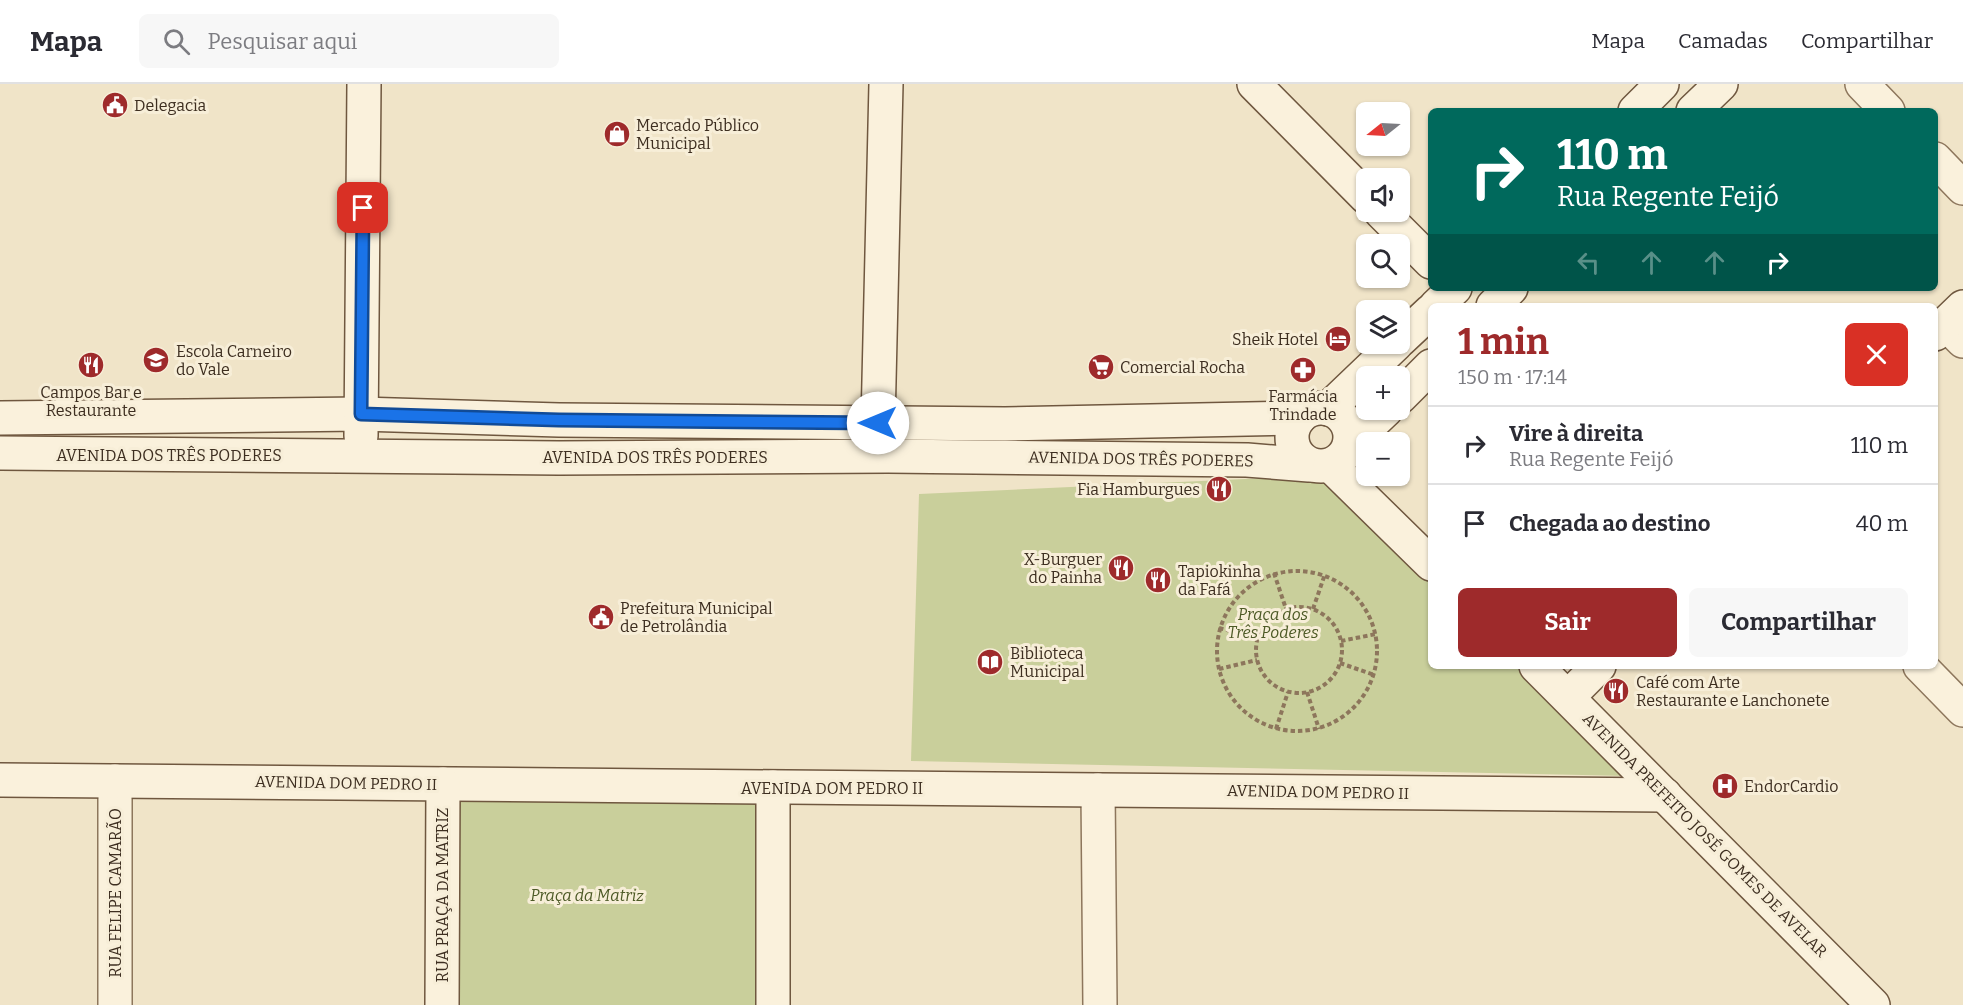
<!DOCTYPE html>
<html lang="pt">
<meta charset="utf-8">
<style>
body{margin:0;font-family:Bitter,serif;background:#f7f7f7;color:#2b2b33;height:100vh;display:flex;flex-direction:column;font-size:22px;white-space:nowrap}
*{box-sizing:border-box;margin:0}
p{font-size:20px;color:#7c7c81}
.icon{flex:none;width:33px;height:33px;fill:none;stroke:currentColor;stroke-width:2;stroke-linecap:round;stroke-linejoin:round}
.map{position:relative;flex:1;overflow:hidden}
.side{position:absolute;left:1428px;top:219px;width:510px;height:366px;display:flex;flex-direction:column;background:#fff;border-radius:9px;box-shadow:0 2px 4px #0004}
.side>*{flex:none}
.hud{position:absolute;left:1428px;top:24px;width:510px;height:183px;border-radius:9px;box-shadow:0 2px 4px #0004;background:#00695c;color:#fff;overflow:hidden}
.needle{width:39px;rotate:252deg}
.controls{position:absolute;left:1356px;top:18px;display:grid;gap:12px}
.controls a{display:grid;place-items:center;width:54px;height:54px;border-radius:9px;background:#fff;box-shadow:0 2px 4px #0004;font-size:30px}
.pin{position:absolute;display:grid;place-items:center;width:51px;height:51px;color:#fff;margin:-26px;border-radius:12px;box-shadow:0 3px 9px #0006}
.me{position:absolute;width:66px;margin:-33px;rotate:270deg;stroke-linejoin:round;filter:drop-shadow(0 0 4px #0008)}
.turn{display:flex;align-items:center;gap:21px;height:126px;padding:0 30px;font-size:27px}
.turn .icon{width:78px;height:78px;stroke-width:2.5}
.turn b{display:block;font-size:42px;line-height:51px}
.lanes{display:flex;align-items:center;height:57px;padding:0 30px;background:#0003;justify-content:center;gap:30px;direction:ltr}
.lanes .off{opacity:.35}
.round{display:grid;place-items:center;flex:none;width:63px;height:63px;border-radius:9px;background:#f7f7f7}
.headline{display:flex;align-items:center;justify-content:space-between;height:102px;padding:0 30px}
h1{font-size:36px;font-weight:700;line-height:45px;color:#9e2a2b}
.action{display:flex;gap:12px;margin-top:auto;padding:12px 30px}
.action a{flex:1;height:69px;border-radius:9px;background:#9e2a2b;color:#fff;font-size:24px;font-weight:700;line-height:69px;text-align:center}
.action a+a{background:#f7f7f7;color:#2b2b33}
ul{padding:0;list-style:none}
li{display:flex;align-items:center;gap:18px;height:78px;padding:0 30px;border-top:2px solid #e1e1e2}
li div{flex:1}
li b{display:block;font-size:22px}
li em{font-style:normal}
header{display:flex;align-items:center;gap:36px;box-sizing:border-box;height:84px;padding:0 30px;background:#fff;border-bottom:2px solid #e1e1e2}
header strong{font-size:28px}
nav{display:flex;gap:33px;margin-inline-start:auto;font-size:21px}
.search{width:420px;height:54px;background:#f7f7f7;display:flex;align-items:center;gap:15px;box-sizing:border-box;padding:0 21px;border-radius:9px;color:#7c7c81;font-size:22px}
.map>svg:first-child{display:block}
</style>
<header>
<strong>Mapa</strong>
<div class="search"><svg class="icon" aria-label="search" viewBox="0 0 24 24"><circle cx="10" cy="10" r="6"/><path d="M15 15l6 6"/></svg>Pesquisar aqui</div>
<nav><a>Mapa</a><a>Camadas</a><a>Compartilhar</a></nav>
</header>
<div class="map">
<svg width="1963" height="921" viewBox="0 0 1963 921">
<rect width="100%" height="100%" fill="#f0e4c8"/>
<!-- green -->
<g fill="#c9cf9b">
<path d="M 1286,393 L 1321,396 L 1347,406 L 1431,491 L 1431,582 L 1520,582 L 1629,692 L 911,677 L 919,410 Z"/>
<path d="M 443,700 L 773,703 L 773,921 L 442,921 Z"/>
</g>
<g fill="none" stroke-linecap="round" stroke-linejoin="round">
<defs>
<g id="street">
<path d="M 1862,0 L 1888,27"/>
<path d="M 1935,75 L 1963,104"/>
<path d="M 1946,240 L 1963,257"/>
<path d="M 1920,582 L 1963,626"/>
<path d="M 115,697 L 115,921"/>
<path d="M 1098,706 L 1100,921"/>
</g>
<g id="secondary">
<path d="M 1254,0 L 1366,113"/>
<path d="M 1635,27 L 1662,0"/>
<path d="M 1693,27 L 1721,0"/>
<path d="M 1381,128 L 1431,178"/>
<path d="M 1436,222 L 1455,204"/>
<path d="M 1493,222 L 1511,204"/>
<path d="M 1935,250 L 1963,223"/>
<path d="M 1400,256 L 1431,227"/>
<path d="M 1400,313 L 1431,282"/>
<circle cx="1321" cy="353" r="29"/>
<path d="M 1328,325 L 1396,260"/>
<path d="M 0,334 L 361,330 L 559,336 L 1005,340 L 1299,334"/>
<path d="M 878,339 L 886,0"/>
<path d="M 361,352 L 364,0"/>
<path d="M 1350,360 L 1386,326"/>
<path d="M 0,369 L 559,374 L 888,372 L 1247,376 L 1309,381"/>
<path d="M 1330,381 L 1431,480"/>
<path d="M 1536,582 L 1873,921"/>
<path d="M 1568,613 L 1599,582"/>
<path d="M 0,696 L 1665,711"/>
<path d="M 442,921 L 443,700"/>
<path d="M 773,921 L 773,703"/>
</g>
</defs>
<!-- street casing -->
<use href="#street" stroke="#8d765c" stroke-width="36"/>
<!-- secondary casing -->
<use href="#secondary" stroke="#6f573f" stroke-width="36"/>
<!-- path -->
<g stroke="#8d765c" stroke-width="4" stroke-dasharray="4.5 3" stroke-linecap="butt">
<circle cx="1297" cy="567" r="80"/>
<path d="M 1274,489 L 1286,525"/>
<circle cx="1299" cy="566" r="43"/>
<path d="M 1313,525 L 1325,490"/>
<path d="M 1219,544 L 1258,554"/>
<path d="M 1341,557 L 1376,550"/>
<path d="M 1340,579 L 1374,591"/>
<path d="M 1219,585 L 1257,576"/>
<path d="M 1307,608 L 1319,645"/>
<path d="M 1276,645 L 1288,608"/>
</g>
<!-- street -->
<use href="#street" stroke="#faf1dc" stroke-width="33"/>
<!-- secondary -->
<use href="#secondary" stroke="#faf1dc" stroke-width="33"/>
</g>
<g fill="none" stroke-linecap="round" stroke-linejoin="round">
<defs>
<path id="route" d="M 363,124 L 361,330 L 559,336 L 878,339"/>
</defs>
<!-- route casing -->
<use href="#route" stroke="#114b97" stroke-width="15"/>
<!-- route -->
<use href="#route" stroke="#1a73e8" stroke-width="10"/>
</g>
<!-- icons -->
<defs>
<symbol id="civic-disc" viewBox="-11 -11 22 22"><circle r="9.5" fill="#9e2a2b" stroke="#f7eed8"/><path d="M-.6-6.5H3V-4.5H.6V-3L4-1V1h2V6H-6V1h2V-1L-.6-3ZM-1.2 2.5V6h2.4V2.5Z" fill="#fff"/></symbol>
<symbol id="shop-disc" viewBox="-11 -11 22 22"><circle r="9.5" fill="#9e2a2b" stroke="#f7eed8"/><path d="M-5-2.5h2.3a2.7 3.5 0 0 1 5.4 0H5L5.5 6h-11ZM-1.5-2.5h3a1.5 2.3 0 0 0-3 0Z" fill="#fff"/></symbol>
<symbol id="hotel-disc" viewBox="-11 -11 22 22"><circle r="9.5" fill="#9e2a2b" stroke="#f7eed8"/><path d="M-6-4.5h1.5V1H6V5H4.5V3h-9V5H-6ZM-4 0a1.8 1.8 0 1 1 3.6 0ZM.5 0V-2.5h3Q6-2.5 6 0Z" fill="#fff"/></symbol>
<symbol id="university-disc" viewBox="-11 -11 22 22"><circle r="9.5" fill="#9e2a2b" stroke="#f7eed8"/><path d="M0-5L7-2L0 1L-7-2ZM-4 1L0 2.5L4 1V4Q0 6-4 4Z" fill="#fff"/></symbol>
<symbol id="restaurant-disc" viewBox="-11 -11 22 22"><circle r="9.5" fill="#9e2a2b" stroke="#f7eed8"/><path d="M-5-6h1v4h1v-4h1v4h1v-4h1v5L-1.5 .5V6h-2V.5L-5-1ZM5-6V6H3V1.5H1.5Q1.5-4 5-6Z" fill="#fff"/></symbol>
<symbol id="supermarket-disc" viewBox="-11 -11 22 22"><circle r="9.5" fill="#9e2a2b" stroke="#f7eed8"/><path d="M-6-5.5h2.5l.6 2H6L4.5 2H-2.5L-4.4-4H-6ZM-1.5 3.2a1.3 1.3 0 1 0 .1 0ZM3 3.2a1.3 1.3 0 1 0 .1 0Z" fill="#fff"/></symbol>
<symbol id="pharmacy-disc" viewBox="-11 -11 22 22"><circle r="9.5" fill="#9e2a2b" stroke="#f7eed8"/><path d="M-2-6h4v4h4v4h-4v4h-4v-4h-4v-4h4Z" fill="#fff"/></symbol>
<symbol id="library-disc" viewBox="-11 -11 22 22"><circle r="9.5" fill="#9e2a2b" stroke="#f7eed8"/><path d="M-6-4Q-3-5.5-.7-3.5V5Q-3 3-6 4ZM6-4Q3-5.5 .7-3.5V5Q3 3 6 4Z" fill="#fff"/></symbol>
<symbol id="hospital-disc" viewBox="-11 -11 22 22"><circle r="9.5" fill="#9e2a2b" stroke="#f7eed8"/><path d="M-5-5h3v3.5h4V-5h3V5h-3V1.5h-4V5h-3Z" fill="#fff"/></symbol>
</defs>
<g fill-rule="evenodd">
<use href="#civic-disc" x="100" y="6" width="30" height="30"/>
<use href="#shop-disc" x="602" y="35" width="30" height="30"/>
<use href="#hotel-disc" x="1323" y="240" width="30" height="30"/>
<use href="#university-disc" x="141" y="261" width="30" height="30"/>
<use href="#restaurant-disc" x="76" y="266" width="30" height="30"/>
<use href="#supermarket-disc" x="1086" y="268" width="30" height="30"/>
<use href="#pharmacy-disc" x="1288" y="271" width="30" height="30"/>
<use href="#restaurant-disc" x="1204" y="390" width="30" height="30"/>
<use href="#restaurant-disc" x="1106" y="469" width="30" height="30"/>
<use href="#restaurant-disc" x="1143" y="481" width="30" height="30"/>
<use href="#civic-disc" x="586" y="518" width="30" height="30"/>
<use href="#library-disc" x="975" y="563" width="30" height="30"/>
<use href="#restaurant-disc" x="1601" y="592" width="30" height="30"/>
<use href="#hospital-disc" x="1710" y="687" width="30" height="30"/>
</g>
<g text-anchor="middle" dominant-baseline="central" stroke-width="6" stroke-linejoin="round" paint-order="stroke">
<!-- poi labels -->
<g font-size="16" fill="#3d2e20" stroke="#f7eed8" text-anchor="start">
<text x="134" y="21">Delegacia</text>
<text x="636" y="41">Mercado Público<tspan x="636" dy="18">Municipal</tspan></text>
<text x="1318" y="255" text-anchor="end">Sheik Hotel</text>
<text x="176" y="267">Escola Carneiro<tspan x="176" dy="18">do Vale</tspan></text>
<text x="1120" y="283">Comercial Rocha</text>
<text x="91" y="308" text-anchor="middle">Campos Bar e<tspan x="91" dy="18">Restaurante</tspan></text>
<text x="1303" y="312" text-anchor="middle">Farmácia<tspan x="1303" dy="18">Trindade</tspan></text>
<text x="1200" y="405" text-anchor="end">Fia Hamburgues</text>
<text x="1102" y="475" text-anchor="end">X-Burguer<tspan x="1102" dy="18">do Painha</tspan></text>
<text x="1178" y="487">Tapiokinha<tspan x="1178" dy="18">da Fafá</tspan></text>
<text x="620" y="524">Prefeitura Municipal<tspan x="620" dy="18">de Petrolândia</tspan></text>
<text x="1010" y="569">Biblioteca<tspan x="1010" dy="18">Municipal</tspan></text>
<text x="1636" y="598">Café com Arte<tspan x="1636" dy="18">Restaurante e Lanchonete</tspan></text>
<text x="1744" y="702">EndorCardio</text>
</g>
<!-- street labels -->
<g font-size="16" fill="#3d2e20" stroke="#f7eed8">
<text x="169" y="371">AVENIDA DOS TRÊS PODERES</text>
<text x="655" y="373">AVENIDA DOS TRÊS PODERES</text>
<text transform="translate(1141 375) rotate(1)">AVENIDA DOS TRÊS PODERES</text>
<text transform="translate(346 699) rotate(1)">AVENIDA DOM PEDRO II</text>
<text x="832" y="704">AVENIDA DOM PEDRO II</text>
<text transform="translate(1318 708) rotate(1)">AVENIDA DOM PEDRO II</text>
<text transform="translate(1705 751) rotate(45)">AVENIDA PREFEITO JOSÉ GOMES DE AVELAR</text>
<text transform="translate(115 809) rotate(-90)">RUA FELIPE CAMARÃO</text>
<text transform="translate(442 811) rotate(-90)">RUA PRAÇA DA MATRIZ</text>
</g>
<!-- park labels -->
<g font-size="16" font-style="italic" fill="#4d5a26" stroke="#f7eed8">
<text x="1273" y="530">Praça dos<tspan x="1273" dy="18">Três Poderes</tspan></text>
<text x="587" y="811">Praça da Matriz</text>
</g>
</g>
</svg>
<div class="controls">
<a><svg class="needle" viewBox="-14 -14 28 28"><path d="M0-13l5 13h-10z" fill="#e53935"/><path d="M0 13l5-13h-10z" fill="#7c7c81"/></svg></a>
<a><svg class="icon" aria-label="sound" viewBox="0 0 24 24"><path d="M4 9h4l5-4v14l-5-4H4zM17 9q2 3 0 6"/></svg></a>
<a><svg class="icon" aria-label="search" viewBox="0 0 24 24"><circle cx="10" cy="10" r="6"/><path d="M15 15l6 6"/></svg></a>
<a><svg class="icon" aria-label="layers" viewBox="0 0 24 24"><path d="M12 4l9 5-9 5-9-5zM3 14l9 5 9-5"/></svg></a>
<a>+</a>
<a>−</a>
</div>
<div class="pin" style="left:363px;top:124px;background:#d93025"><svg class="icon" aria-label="arrive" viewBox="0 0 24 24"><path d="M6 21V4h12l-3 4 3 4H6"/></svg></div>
<svg class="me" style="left:878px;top:339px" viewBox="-20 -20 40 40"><circle r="19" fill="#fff"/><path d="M0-13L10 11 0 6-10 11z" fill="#1a73e8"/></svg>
<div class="hud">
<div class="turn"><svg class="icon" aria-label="right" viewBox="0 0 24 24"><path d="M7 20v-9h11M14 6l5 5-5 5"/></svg><div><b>110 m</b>Rua Regente Feijó</div></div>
<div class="lanes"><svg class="icon off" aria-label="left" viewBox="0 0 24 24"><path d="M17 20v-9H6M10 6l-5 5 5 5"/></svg><svg class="icon off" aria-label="ahead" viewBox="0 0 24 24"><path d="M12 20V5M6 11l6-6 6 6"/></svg><svg class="icon off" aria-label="ahead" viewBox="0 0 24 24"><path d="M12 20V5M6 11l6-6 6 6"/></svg><svg class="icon" aria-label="right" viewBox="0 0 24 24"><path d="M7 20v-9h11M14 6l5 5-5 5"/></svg></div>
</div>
<section class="side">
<div class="headline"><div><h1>1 min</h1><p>150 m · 17:14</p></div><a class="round" style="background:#d93025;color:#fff"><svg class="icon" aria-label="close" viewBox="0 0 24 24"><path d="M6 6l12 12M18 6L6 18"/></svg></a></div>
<ul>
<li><svg class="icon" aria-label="right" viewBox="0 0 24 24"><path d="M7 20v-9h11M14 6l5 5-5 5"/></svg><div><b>Vire à direita</b><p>Rua Regente Feijó</p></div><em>110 m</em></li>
<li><svg class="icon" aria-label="arrive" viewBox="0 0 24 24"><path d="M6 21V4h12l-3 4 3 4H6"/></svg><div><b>Chegada ao destino</b></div><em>40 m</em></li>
</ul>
<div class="action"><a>Sair</a><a>Compartilhar</a></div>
</section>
</div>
